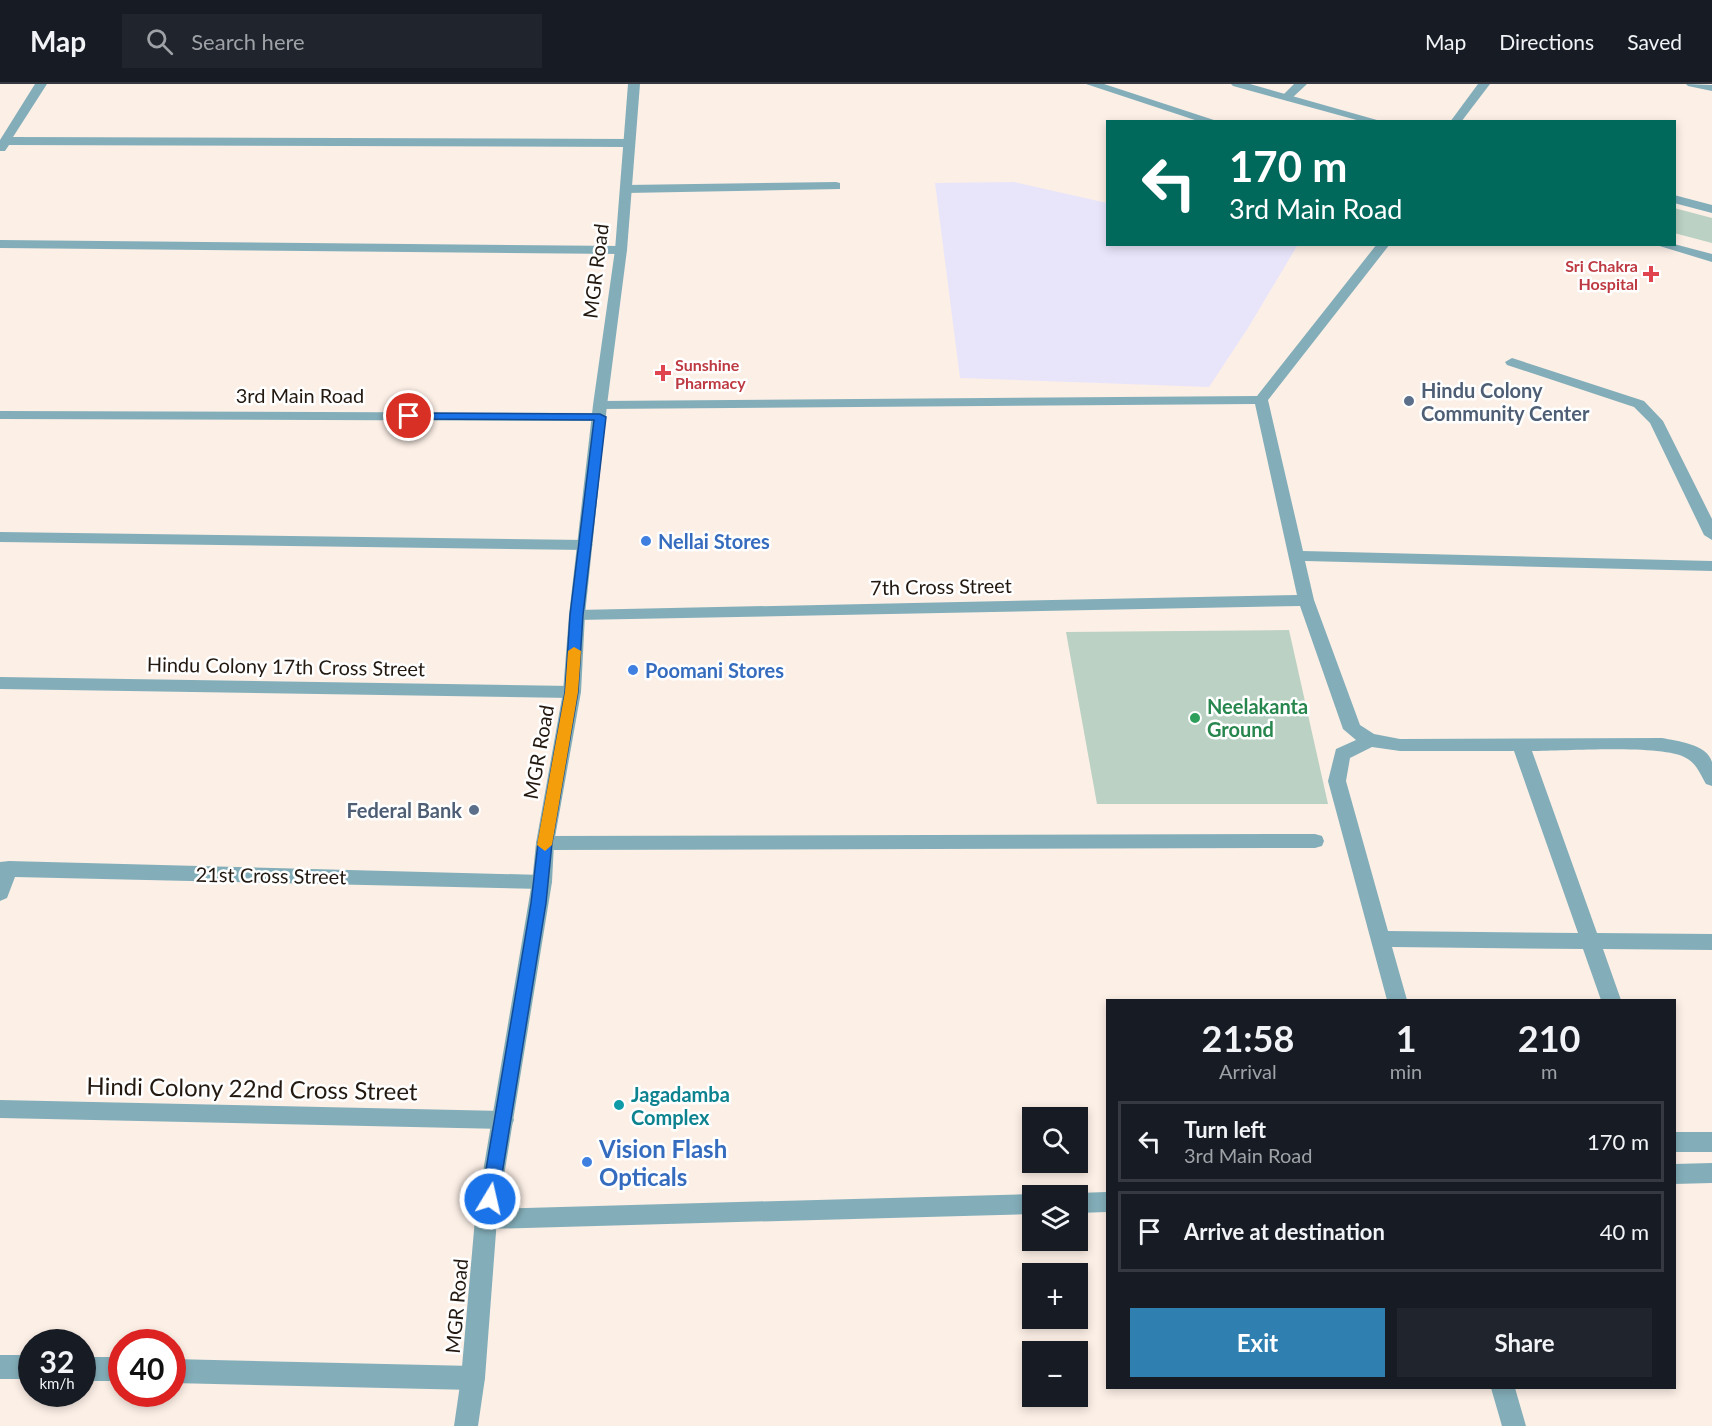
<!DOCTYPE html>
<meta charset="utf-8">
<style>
body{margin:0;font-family:Lato,sans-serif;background:#20242c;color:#f1f3f6;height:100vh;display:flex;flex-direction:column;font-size:22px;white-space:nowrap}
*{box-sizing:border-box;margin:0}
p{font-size:20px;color:#9ea1a6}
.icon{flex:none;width:33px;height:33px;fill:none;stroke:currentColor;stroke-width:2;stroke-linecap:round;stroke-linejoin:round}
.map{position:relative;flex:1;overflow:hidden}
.panel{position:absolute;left:1106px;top:915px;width:570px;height:390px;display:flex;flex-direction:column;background:#171b24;border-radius:0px;box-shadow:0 3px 9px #0003}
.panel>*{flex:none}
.hud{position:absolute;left:1106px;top:36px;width:570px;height:126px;border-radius:0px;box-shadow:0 3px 9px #0003;background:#00695c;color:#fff;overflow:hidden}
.buttons{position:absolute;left:1022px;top:1023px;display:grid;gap:12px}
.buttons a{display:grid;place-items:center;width:66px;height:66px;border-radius:0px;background:#171b24;box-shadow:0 3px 9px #0003;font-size:30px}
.speed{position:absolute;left:18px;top:1245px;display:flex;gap:12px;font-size:30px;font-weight:700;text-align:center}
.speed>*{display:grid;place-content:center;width:78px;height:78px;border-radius:50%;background:#171b24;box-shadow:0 3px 9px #0003;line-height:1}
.speed small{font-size:15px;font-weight:400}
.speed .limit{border:9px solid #d22;background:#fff;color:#111}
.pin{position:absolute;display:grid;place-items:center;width:51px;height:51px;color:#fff;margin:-26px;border:3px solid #fff;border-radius:50%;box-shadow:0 2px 6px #0007}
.me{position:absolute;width:66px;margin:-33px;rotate:9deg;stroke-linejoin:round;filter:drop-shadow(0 0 4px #0008)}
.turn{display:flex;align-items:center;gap:21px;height:126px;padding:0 24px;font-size:27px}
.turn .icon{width:78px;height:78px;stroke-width:2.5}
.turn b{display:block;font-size:42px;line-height:51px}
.eta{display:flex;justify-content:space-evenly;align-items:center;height:102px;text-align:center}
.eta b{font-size:36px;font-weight:700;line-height:42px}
.button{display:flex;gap:12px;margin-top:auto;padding:12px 24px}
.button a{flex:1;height:69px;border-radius:0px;background:#2f80b1;color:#fff;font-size:24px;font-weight:700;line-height:69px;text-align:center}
.button a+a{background:#20242c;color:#f1f3f6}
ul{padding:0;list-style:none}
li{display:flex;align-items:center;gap:18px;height:81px;margin:0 12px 9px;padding:0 12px;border:3px solid #363941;border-radius:0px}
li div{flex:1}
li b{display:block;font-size:22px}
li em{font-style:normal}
header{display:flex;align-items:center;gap:36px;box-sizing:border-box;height:84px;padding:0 30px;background:#171b24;border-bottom:2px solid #363941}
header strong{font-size:28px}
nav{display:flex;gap:33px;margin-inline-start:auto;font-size:21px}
.search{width:420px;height:54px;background:#20242c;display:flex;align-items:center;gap:15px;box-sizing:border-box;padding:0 21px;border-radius:0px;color:#9ea1a6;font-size:22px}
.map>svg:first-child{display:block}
</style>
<header>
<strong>Map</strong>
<div class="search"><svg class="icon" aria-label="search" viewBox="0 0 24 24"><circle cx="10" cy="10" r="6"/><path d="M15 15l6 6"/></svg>Search here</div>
<nav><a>Map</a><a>Directions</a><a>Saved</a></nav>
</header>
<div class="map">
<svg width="1712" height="1342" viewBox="0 0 1712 1342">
<rect width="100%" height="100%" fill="#fcefe6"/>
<!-- education -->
<path fill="#e8e5fb" d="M 1014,98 L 1107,119 L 1107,160 L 1288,160 L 1297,162 L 1248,244 L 1209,303 L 960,294 L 935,99 Z"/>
<!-- green -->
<g fill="#bad1c3">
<path d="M 1674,124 L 1712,134 L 1712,159 L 1674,149 Z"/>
<path d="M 1289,546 L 1328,720 L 1097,720 L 1066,548 Z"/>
</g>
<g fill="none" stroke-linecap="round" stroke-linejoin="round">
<!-- service -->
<path fill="#83aeb9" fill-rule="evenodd" d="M 1294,0 L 1307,0 L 1291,15 L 1283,15 L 1283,11 Z"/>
<!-- minor -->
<g fill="#83aeb9" fill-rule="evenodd">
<path d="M 35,0 L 47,0 L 13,53 L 629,55 L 635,59 L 629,63 L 9,61 L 5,67 L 0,67 L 0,56 Z"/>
<path d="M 1086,0 L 1104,0 L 1220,38 L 1201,38 Z"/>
<path d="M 1231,0 L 1250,0 L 1384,38 L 1364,38 L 1233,2 Z"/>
<path d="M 1478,0 L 1490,0 L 1461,38 L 1450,38 Z"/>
<path d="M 1686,0 L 1712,1 L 1712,7 L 1688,2 Z"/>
<path d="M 836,98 L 840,99 L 840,105 L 626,109 L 620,105 L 626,101 Z"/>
<path d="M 1674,111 L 1712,121 L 1712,129 L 1674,119 Z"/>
<path d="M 0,156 L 621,162 L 627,166 L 621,170 L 0,164 Z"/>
<path d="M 1377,160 L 1390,160 L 1268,316 L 1303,467 L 1712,477 L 1712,487 L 1305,477 L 1314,516 L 1360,641 L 1374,650 L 1400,655 L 1662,654 C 1677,657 1707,660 1712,678 C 1712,684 1712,695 1712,702 L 1706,700 C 1700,690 1697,680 1686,674 C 1664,660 1563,667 1532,667 L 1597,849 L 1712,850 L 1712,866 L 1603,865 L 1621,916 L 1601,916 L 1583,865 L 1392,863 L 1407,916 L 1387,916 L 1328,697 L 1336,665 L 1356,656 L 1343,645 L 1300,522 L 577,536 L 571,535 L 569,531 L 571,527 L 577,526 L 1297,511 L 1255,320 L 600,325 L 593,321 L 600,317 L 1257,312 ZM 1372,663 L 1400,667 L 1514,667 L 1578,849 L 1388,847 L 1346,697 L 1350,674 Z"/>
<path d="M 1653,160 L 1674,160 L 1712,170 L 1712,178 Z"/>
<path d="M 1512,274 L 1644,317 L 1663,337 L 1712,435 L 1712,456 L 1704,451 L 1650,339 L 1634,323 L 1507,281 L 1505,278 Z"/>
<path d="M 0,327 L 600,329 L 607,333 L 600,337 L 0,335 Z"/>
<path d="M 0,448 L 585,456 L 593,461 L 585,466 L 0,458 Z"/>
<path d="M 0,593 L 572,602 L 578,604 L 581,608 L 578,612 L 572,614 L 0,605 Z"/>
<path d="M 1315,750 L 1322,752 L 1324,757 L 1322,762 L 1315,764 L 545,766 L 538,764 L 536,759 L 538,754 L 545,752 Z"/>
<path d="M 9,777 L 542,791 L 549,793 L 552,798 L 549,803 L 542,805 L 15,793 L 7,814 L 0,817 L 0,778 Z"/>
<path d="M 0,1016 L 503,1027 L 511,1029 L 514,1036 L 511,1043 L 503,1045 L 0,1034 Z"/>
<rect x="1674" y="1048" width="38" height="20"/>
<path d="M 1712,1079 L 1712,1099 L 1674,1100 L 1674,1080 Z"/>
<path d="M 1107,1108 L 1107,1128 L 1077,1129 L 1077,1112 L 1070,1112 L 1077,1109 Z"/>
<path d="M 1032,1110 L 1036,1112 L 1032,1112 L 1032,1130 L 486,1145 L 478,1142 L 475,1135 L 478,1128 L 486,1125 Z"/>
<rect x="0" y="1271" width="32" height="24"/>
<rect x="82" y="1273" width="40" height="24"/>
<path d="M 172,1275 L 473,1282 L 482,1286 L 485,1294 L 482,1302 L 473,1306 L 172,1299 Z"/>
<path d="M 1491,1304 L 1515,1304 L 1526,1342 L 1502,1342 Z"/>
</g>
<!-- tertiary -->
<path fill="#83aeb9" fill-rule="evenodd" d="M 628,0 L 640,0 L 627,166 L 607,321 L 585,531 L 581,608 L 554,759 L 552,798 L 497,1135 L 485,1294 L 478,1342 L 454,1342 L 461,1294 L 475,1135 L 532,798 L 536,759 L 563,608 L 569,531 L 593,321 L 615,166 Z"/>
</g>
<!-- route -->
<path fill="#1a73e8" stroke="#114b97" stroke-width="1.5" d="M 409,329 L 600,330 L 606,333 L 583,531 L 578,608 L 552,759 L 546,819 L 498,1115 L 496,1121 L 490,1123 L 484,1121 L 481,1115 L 531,819 L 538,759 L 565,608 L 570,531 L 594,336 L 405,335 L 404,332 Z"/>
<!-- slow -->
<path fill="#f59e0b" d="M 574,563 L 581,567 L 578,608 L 552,761 L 545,767 L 537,761 L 565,608 L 568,567 Z"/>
<!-- markers -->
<g fill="#e0444e" stroke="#fff" stroke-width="2">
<path d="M1648 181h6v6h6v6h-6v6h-6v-6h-6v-6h6z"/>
<path d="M660 280h6v6h6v6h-6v6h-6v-6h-6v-6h6z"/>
</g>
<g fill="#5c6f8a" stroke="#fff" stroke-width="2">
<circle cx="1409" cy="317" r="6"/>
<circle cx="474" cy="726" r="6"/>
</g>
<g fill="#3f7fe0" stroke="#fff" stroke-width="2">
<circle cx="646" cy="457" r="6"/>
<circle cx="633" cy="586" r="6"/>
<circle cx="587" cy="1078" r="6"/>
</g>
<circle fill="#2e9e5b" stroke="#fff" stroke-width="2" cx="1195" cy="634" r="6"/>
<circle fill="#0f9aa8" stroke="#fff" stroke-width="2" cx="619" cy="1021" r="6"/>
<g text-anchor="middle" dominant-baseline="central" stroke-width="5" stroke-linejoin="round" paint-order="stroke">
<!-- far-health labels -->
<g font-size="16" font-weight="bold" fill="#be3a42" stroke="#fff" text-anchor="end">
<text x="1638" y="181">Sri Chakra<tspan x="1638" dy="18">Hospital</tspan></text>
<text x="675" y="280" text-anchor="start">Sunshine<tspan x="675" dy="18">Pharmacy</tspan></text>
</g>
<!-- street labels -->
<g font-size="20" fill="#231910" stroke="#fff">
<text transform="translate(595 187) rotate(-83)">MGR Road</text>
<text x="300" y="311">3rd Main Road</text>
<text transform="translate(941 502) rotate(-1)">7th Cross Street</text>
<text transform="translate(286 582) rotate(1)">Hindu Colony 17th Cross Street</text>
<text transform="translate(538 668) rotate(-80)">MGR Road</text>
<text transform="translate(271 791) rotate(1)">21st Cross Street</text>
<text transform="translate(456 1222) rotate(-85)">MGR Road</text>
</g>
<!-- service labels -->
<g font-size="20" font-weight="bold" fill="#4e5e75" stroke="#fff" text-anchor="start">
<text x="1421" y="306">Hindu Colony<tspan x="1421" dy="23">Community Center</tspan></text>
<text x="462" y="726" text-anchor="end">Federal Bank</text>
</g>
<!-- shop labels -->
<g font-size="20" font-weight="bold" fill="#366cbe" stroke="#fff" text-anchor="start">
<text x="658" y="457">Nellai Stores</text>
<text x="645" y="586">Poomani Stores</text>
</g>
<!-- leisure labels -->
<g font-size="20" font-weight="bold" fill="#27864d" stroke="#fff" text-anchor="start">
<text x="1207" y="622">Neelakanta<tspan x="1207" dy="23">Ground</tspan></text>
</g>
<!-- culture labels -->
<g font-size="20" font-weight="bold" fill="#0d838f" stroke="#fff" text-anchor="start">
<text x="631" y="1010">Jagadamba<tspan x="631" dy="23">Complex</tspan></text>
</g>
<!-- near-street labels -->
<g font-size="24" fill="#231910" stroke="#fff">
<text transform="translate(252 1004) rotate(1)">Hindi Colony 22nd Cross Street</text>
</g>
<!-- near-shop labels -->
<g font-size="24" font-weight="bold" fill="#366cbe" stroke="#fff" text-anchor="start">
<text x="599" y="1064">Vision Flash<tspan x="599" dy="28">Opticals</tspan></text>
</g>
</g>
</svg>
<div class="buttons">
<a><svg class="icon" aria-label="search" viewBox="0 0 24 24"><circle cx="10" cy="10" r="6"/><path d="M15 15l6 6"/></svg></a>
<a><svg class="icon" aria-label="layers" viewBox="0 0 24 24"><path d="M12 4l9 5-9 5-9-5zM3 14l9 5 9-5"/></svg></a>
<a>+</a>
<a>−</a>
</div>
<div class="speed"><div>32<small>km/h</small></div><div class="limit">40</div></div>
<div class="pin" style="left:409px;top:332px;background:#d93025"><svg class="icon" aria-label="arrive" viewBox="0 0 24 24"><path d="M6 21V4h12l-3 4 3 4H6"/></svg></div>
<svg class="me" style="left:490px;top:1115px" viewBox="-20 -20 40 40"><circle r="17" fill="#1a73e8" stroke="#fff" stroke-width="3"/><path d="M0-11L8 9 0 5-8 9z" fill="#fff"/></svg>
<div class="hud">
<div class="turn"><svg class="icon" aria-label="left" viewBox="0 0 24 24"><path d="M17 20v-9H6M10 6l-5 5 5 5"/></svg><div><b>170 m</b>3rd Main Road</div></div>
</div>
<section class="panel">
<div class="eta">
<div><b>21:58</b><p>Arrival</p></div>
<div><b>1</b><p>min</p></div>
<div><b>210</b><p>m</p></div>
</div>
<ul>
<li><svg class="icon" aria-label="left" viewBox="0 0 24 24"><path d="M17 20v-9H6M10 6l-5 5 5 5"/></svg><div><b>Turn left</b><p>3rd Main Road</p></div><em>170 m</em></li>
<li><svg class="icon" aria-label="arrive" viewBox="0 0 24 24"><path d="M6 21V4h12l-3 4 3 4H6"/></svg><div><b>Arrive at destination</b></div><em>40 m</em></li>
</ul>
<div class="button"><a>Exit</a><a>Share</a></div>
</section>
</div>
